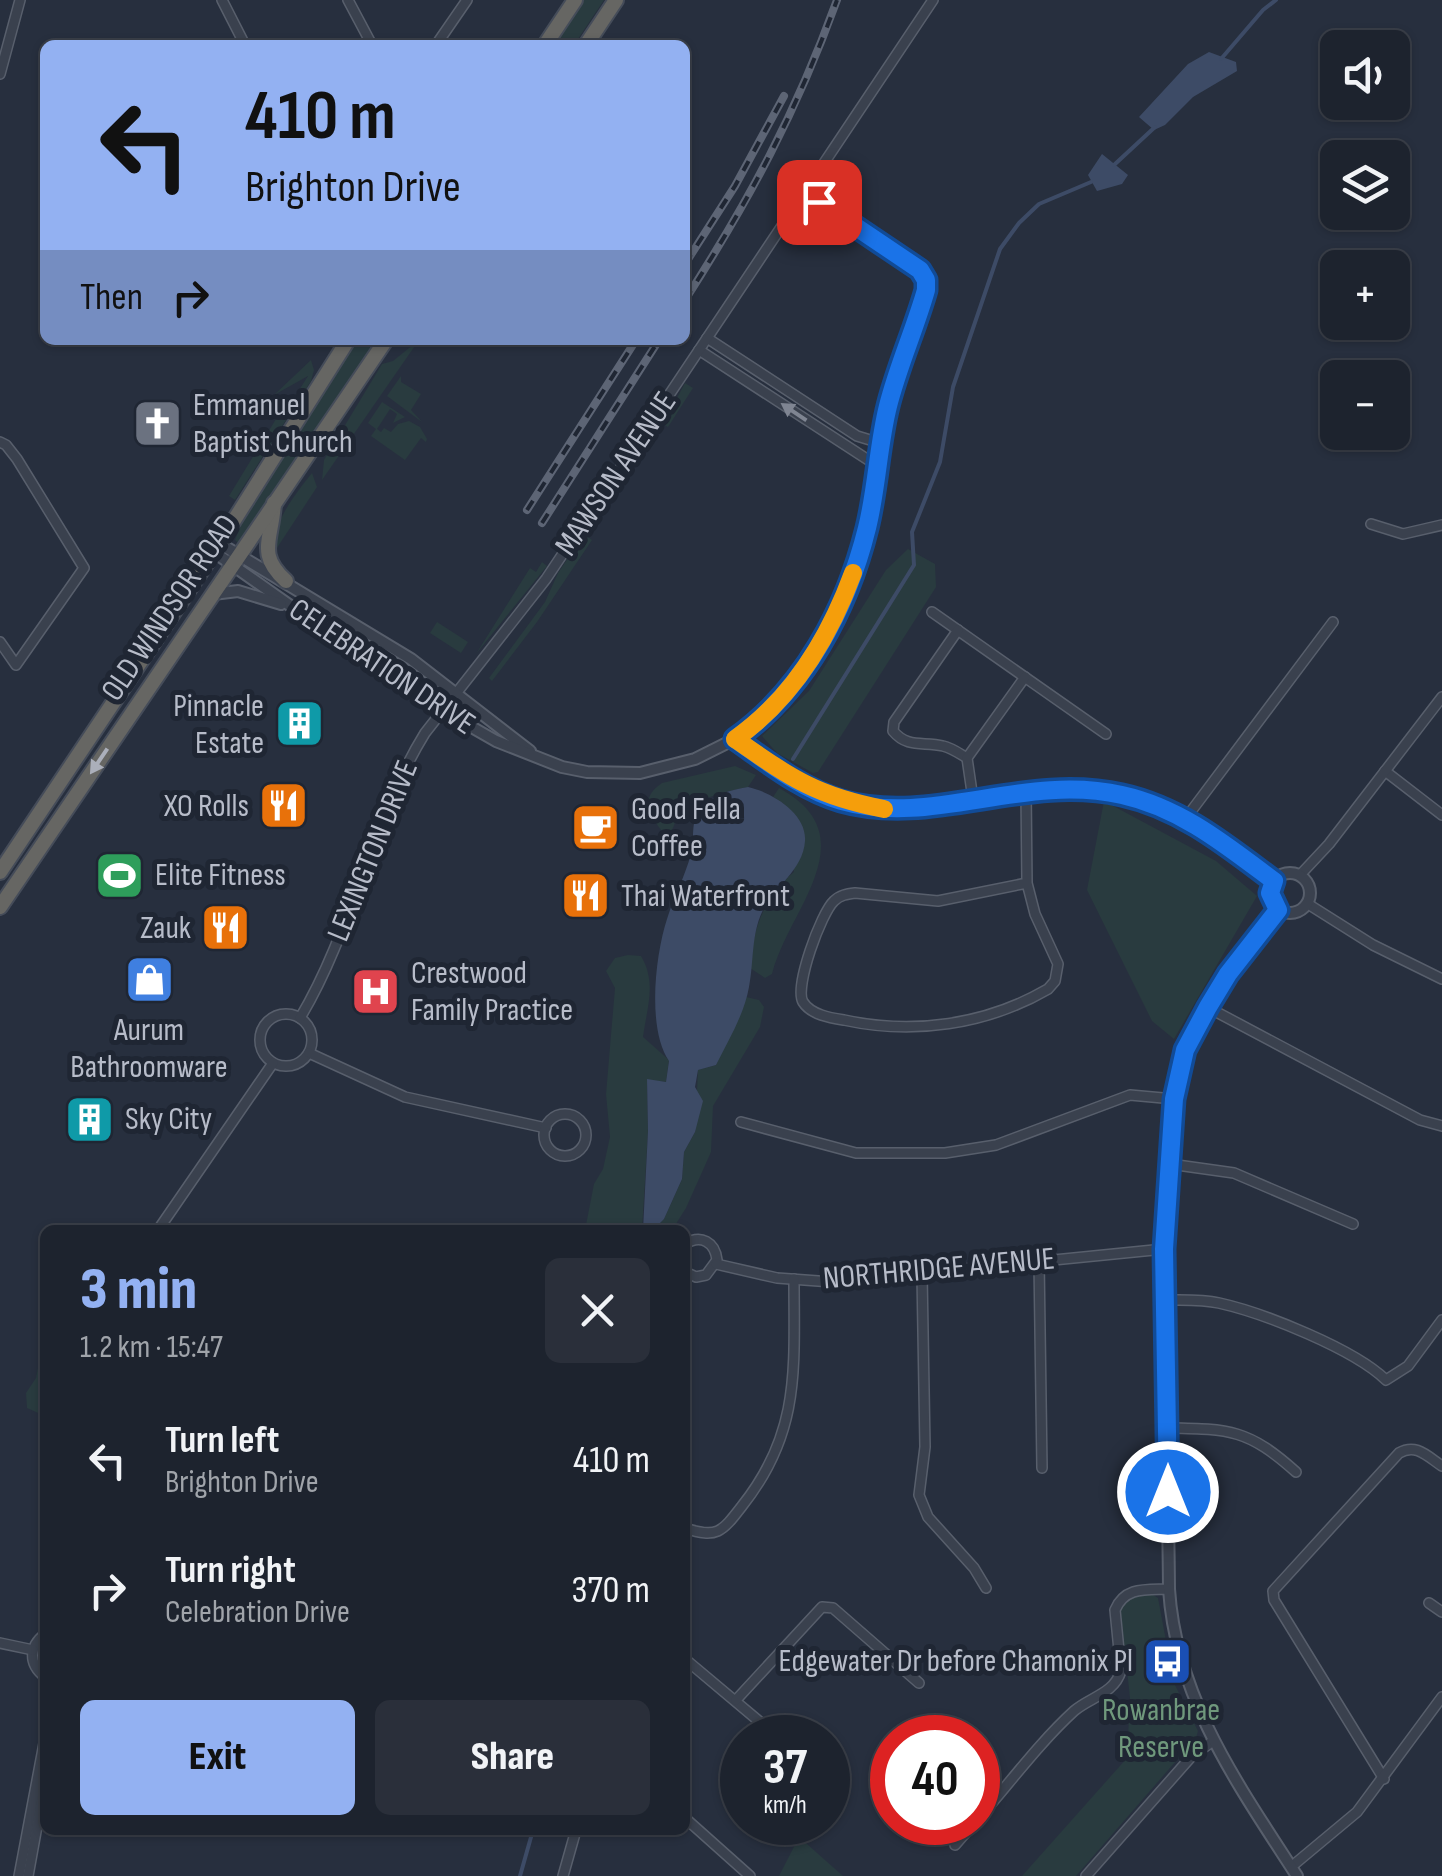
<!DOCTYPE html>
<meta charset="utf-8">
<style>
body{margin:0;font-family:"Sofia Sans Condensed",sans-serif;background:#2a2f3a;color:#f1f3f6;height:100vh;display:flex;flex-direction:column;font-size:38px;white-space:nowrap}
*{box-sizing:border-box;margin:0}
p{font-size:32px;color:#a0a4aa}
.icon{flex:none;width:55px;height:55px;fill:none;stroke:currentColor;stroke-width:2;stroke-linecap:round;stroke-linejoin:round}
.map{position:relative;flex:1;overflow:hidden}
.side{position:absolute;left:40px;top:1225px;width:650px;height:610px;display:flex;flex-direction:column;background:#1d232e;border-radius:15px;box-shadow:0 2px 8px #0004,0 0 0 2px #3b404a}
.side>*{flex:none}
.top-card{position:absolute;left:40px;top:40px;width:650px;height:305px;border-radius:15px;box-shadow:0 2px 8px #0004,0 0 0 2px #3b404a;background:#93b1f2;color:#111;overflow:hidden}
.controls{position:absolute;left:1320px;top:30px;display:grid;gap:20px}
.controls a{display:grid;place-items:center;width:90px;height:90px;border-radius:15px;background:#1d232e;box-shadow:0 2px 8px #0004,0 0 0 2px #3b404a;font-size:50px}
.speed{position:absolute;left:720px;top:1715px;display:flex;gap:20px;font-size:50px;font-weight:700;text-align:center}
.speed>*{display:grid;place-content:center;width:130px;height:130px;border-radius:50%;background:#1d232e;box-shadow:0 2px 8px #0004,0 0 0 2px #3b404a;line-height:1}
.speed small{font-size:25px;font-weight:400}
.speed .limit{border:15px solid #d22;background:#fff;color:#111}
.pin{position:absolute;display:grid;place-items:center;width:85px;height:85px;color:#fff;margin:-42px;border-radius:20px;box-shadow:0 5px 15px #0006}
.me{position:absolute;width:110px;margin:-55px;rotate:0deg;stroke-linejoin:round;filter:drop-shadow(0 0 8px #0008)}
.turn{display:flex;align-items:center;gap:35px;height:210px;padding:0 40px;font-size:45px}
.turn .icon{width:130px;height:130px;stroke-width:2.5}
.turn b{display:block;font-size:70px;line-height:85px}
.then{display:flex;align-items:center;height:95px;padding:0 40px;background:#0003;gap:20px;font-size:38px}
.round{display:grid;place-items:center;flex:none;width:105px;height:105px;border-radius:15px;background:#2a2f3a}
.head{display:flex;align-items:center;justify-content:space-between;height:170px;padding:0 40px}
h1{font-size:60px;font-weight:800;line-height:75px;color:#93b1f2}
.action{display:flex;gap:20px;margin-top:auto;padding:20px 40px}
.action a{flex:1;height:115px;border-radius:15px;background:#93b1f2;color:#111;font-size:40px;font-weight:800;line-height:115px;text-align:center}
.action a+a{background:#2a2f3a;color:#f1f3f6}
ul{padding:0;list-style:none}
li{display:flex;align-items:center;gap:30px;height:130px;padding:0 40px}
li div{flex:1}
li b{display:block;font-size:38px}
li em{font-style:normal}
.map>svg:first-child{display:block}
</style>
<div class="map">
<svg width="1442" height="1876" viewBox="0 0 1442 1876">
<rect width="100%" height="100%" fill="#272f3e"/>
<!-- green -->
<g fill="#293b3f">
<path d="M 583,0 L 604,0 L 574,45 L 553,45 Z"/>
<path d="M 357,340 L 377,340 L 238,543 L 235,540 L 250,502 Z"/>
<path d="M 419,340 L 322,480 L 324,460 L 382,364 L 393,361 Z"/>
<path d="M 311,360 L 314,370 L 311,381 L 235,500 L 229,496 L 276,419 L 287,409 L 308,376 L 274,395 Z"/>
<path d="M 401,376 L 401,382 L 421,394 L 411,410 L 422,422 L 387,396 Z"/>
<path d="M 685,383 L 693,388 L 668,427 L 663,424 Z"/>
<path d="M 382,402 L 405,417 L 393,423 L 397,414 L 390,409 L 377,429 L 381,432 L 384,428 L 391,432 L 398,424 L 409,421 L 420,427 L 427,439 L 426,442 L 421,438 L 405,460 L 371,436 L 376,429 L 368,423 Z"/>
<path d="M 312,473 L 317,487 L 273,554 C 270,526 295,494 312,473 Z"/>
<path d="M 584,534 L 592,540 L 537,622 L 492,681 L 489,678 L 545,602 L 558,573 Z"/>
<path d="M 908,549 L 935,564 L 936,587 L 818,772 L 813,773 L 777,753 L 762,736 L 809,691 L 886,570 Z"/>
<path d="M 542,562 L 547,566 L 476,654 L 530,568 L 536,572 Z"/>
<path d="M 437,622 L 468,642 L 461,653 L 430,633 Z"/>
<path d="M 735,766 L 756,775 L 748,787 C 731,790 687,801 678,815 C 673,824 676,828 666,836 C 650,816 637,800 662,783 Z"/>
<path d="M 779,788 C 870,837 787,911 772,974 L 765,978 L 750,968 C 752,931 764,896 794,872 L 784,804 L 773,797 Z"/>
<path d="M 1104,801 L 1216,861 L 1257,896 L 1174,1039 L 1152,1021 L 1087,890 Z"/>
<path d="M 628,955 L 641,956 C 657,983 647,1007 643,1037 L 669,1060 L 666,1082 L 647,1080 L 648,1131 L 642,1230 L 585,1230 L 594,1184 L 603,1169 L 610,1137 L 606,1094 L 615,988 L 606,971 L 615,958 Z"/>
<path d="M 746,997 L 759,1000 L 764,1007 L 760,1027 L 713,1106 L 711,1152 L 686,1208 L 672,1230 L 653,1230 L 664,1219 L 682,1179 L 684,1152 L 695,1132 L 698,1070 L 716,1065 Z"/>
<path d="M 45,1332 L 45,1416 L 27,1408 L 26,1393 L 36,1378 Z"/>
<path d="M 1150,1593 L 1158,1598 L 1167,1646 L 1164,1648 L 1170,1675 L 1198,1731 L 1196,1738 L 1076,1876 L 1022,1876 L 1127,1758 L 1130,1698 L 1120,1606 L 1132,1596 Z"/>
<path d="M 799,1837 L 843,1876 L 779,1876 Z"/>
</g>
<!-- water -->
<g fill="#3d4b66">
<path d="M 1209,52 L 1236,62 L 1237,71 L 1193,97 L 1165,125 L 1154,130 L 1139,117 L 1188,64 Z"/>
<path d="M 1102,154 L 1128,175 L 1122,184 L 1097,191 L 1088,175 Z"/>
<path d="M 748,787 C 771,792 807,813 805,841 C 803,871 774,886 762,912 C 751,936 754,962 749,987 C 744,1015 728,1041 716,1065 L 698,1070 L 695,1087 L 703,1101 L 695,1132 L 684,1152 L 682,1179 L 664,1219 L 653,1230 L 643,1230 L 648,1131 L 647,1079 L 666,1082 L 669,1061 C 647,1029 655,956 667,919 C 674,897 685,876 691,854 C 695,840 690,821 700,809 C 712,795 730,790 748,787 Z"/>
</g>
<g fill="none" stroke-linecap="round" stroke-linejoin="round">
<!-- stream -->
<g stroke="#3d4b66" stroke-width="4">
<path d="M 1221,59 L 1263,10 L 1276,0"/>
<path d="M 1114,165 L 1155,127"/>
<path d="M 793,759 L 914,565 L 912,532 L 940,462 L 953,387 L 1000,249 L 1019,223 L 1039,204 L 1091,182"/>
<path d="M 520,1876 L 533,1830"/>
</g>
<defs>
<g id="minor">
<path d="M 222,0 L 245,45"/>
<path d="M 348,0 L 372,45"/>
<path d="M 436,45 L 467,0"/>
<path d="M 0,74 L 20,0"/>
<path d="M 707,338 L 857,436 L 880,443"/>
<path d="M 699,350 L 876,465"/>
<path d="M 0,442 L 6,445 L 17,459 L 84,568 L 16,665 L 0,642"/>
<path d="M 1371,524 L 1403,534 L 1442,525"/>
<path d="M 932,612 L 1106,734"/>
<path d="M 958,630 L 894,722 L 893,731 C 908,749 924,741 943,746 C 952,748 960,754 967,758"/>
<path d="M 735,739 C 803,690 847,609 867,528 C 877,488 878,446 888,406 C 898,366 916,329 927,290 L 927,280 L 920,270 L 805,192"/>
<path d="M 1385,771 L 1442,815"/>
<path d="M 1026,791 L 1027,883 L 1035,914 L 1058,964 L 1055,981 L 1048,989 C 986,1025 913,1035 844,1020 C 831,1018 811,1015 803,1002 C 794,987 821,913 834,901 C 840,895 847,894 855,893 L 938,901 L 1027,883"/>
<path d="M 973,799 L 967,758 L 1025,677"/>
<path d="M 1186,818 L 1333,622"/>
<path d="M 1300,875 L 1329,844 L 1442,697"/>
<path d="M 1308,904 L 1373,945 L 1442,979"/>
<path d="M 1207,1007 L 1420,1120 L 1442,1126"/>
<circle cx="286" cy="1040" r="26"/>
<path d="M 300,1018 C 354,928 370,822 425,733 L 546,579 L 933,0"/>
<path d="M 309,1053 L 405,1097 L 546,1128"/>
<circle cx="565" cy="1135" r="21"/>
<path d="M 741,1122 L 856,1153 L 945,1153 L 996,1145 L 1130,1095 L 1174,1099"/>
<path d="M 1170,1164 L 1234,1173 L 1353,1224"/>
<path d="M 158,1230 L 273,1063"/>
<path d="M 685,1244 C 701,1234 715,1242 717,1260 L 706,1275 L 696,1277 L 685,1272"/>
<path d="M 1039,1260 L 1042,1468"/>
<path d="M 716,1264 L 777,1278 L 832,1282 L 1164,1249"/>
<path d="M 922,1274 L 925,1447 L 919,1495 L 928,1517 L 974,1568 L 986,1588"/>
<path d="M 1165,1300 C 1183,1300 1202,1299 1219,1303 C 1264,1313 1354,1349 1386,1380 L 1408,1366 L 1442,1320"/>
<path d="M 1168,1428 C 1230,1429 1248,1429 1296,1472"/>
<path d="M 685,1528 C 717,1539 722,1532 742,1506 C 801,1432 794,1368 794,1279"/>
<path d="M 1429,1603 L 1442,1612"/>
<path d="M 45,1634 C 29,1646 28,1664 45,1677"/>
<path d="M 0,1643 L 33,1650"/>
<path d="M 685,1659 L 779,1738"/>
<path d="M 736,1700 L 822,1607 L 833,1608 L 919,1683"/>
<path d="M 1384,1779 L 1274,1600 L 1273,1591 L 1399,1453 C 1416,1443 1427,1456 1442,1466"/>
<path d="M 685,1818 L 750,1876"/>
<path d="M 978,1819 C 1009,1784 1039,1743 1074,1711 C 1090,1697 1114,1694 1121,1671 L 1115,1610 C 1125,1586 1147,1590 1169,1589"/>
<path d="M 955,1845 L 975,1822"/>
<path d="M 1291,1867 L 1357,1812 L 1442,1697"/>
<path d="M 19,1876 L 45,1738"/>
<path d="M 28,1876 L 45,1782"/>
<path d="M 563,1876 L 576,1830"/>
<path d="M 1086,1876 L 1191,1757 L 1213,1741"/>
</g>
<g id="tertiary">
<path d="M 219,543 L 411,659 L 530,751"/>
<path d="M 214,552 L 292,607 L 401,674 L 468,725 L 496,741 L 562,767 L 587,772 L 640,773 L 695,759 L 735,739 C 768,762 801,789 841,801 C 933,827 1025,773 1122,795 C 1181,808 1226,845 1273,881"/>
<path d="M 213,594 L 238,591 L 281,604"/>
<circle cx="1290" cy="893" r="20"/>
<path d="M 1278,910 C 1244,952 1206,997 1185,1049 C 1171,1086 1173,1130 1170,1169 C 1160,1309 1168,1449 1169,1589 C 1176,1699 1239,1786 1297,1876"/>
</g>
<g id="trunk">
<path d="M 545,45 L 575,0"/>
<path d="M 586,45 L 616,0"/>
<path d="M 274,503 C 272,540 256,554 286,581"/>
<path d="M 0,872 L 214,552 L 348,340"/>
<path d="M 0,907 L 386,340"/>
</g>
</defs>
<!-- minor casing -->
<use href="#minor" stroke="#585f6c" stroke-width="12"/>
<!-- tertiary casing -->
<use href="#tertiary" stroke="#585f6c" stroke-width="14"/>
<!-- trunk casing -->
<use href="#trunk" stroke="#454c59" stroke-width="18"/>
<!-- minor -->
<use href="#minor" stroke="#3a414e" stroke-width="9"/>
<!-- tertiary -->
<use href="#tertiary" stroke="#3a414e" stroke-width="10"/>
<!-- trunk -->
<use href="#trunk" stroke="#666663" stroke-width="14"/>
<defs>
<g id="rail">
<path d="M 685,264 L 735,186 L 784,96"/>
<path d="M 685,300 C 750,199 796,113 837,0"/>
<path d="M 527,510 L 636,340"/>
<path d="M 542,523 L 659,340"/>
</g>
</defs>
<!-- rail casing -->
<use href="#rail" stroke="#5d6575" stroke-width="8"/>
<!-- rail -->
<use href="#rail" stroke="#1f2633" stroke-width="4" stroke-dasharray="11" stroke-linecap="butt"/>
</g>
<!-- one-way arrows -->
<defs><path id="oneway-solid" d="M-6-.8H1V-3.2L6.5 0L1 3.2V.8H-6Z" transform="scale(2.5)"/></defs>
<use fill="#7f8592" href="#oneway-solid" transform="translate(794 412) rotate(-146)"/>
<use fill="#abafba" href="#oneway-solid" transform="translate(99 761) rotate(124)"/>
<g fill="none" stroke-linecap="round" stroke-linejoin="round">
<defs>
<path id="route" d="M 819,202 L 920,270 L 926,280 L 926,290 C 915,329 898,366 888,406 C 878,446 877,488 867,528 C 847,609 804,690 735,739 C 768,762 801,789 841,801 C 933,827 1023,773 1122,795 C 1181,808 1226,845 1274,881 L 1270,893 L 1278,910 L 1228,974 L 1208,1007 L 1185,1050 L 1174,1099 L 1164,1249 L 1168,1492"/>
</defs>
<!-- route casing -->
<use href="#route" stroke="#114b97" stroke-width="25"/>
<!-- route -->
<use href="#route" stroke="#1a73e8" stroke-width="18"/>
<!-- slow -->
<path stroke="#f59e0b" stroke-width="18" d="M 853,573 C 829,638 792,699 735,739 C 791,778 816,796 884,809"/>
</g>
<!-- icons -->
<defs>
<symbol id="church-square" viewBox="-11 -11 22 22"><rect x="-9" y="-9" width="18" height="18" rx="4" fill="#6b7280" stroke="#1f2633"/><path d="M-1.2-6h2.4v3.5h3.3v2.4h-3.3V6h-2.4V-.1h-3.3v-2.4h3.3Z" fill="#fff"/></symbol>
<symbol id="building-square" viewBox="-11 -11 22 22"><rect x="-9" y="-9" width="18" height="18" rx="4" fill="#0f9aa8" stroke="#1f2633"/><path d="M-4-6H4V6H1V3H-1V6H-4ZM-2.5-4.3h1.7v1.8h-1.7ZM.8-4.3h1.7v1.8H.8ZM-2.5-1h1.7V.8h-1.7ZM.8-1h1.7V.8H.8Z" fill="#fff"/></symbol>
<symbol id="restaurant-square" viewBox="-11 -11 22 22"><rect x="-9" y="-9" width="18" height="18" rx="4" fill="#e8710a" stroke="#1f2633"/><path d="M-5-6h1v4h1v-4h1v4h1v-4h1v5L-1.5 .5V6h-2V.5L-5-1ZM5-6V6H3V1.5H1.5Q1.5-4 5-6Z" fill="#fff"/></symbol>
<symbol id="cafe-square" viewBox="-11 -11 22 22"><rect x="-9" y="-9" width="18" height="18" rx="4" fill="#e8710a" stroke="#1f2633"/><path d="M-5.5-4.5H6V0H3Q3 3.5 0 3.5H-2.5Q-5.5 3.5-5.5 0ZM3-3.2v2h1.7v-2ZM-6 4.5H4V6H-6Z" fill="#fff"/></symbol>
<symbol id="stadium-square" viewBox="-11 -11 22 22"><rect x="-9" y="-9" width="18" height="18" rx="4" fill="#2e9e5b" stroke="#1f2633"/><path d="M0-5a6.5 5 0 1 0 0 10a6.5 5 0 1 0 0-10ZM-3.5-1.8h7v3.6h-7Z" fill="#fff"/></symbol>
<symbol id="shop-square" viewBox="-11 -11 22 22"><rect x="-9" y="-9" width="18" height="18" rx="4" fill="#3f7fe0" stroke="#1f2633"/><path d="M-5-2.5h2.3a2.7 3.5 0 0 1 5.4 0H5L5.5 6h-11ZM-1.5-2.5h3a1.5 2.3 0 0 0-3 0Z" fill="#fff"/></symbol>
<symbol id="hospital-square" viewBox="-11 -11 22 22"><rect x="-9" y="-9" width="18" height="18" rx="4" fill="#e0444e" stroke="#1f2633"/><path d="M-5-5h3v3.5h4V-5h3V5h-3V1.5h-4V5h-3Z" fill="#fff"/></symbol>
<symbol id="bus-square" viewBox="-11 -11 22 22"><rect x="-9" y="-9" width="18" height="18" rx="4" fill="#1a4fb4" stroke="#1f2633"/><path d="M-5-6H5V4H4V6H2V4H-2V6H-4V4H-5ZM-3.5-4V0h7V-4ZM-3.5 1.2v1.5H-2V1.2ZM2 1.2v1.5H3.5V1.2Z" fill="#fff"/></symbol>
</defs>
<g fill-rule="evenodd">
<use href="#church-square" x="130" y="396" width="55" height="55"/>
<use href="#building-square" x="272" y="696" width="55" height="55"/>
<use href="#restaurant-square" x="256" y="778" width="55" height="55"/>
<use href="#cafe-square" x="568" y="800" width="55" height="55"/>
<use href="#stadium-square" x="92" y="848" width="55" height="55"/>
<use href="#restaurant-square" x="558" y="868" width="55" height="55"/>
<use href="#restaurant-square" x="198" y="900" width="55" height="55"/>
<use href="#shop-square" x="122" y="952" width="55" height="55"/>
<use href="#hospital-square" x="348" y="964" width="55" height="55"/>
<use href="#building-square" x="62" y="1092" width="55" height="55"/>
<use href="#bus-square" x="1140" y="1634" width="55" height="55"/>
</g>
<g text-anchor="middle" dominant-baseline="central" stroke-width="10" stroke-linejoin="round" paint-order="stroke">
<!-- poi labels -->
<g font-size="32" fill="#b7bcc9" stroke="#1f2633" text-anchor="start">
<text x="193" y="405">Emmanuel<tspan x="193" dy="37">Baptist Church</tspan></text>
<text x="264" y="706" text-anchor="end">Pinnacle<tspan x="264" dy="37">Estate</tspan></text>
<text x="249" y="806" text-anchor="end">XO Rolls</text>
<text x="631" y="809">Good Fella<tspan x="631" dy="37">Coffee</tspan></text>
<text x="155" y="875">Elite Fitness</text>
<text x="621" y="896">Thai Waterfront</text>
<text x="191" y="928" text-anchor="end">Zauk</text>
<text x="411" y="973">Crestwood<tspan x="411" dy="37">Family Practice</tspan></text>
<text x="149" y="1030" text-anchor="middle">Aurum<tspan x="149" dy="37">Bathroomware</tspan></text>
<text x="125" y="1119">Sky City</text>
<text x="1133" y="1661" text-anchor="end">Edgewater Dr before Chamonix Pl</text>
</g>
<!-- street labels -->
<g font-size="32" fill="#b7bcc9" stroke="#1f2633">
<text transform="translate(616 474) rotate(-56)">MAWSON AVENUE</text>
<text transform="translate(170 608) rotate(-56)">OLD WINDSOR ROAD</text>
<text transform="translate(382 667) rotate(34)">CELEBRATION DRIVE</text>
<text transform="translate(373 851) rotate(-68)">LEXINGTON DRIVE</text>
<text transform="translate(939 1269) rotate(-5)">NORTHRIDGE AVENUE</text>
</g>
<!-- park labels -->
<g font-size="32" fill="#6f987c" stroke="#1f2633">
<text x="1161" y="1710">Rowanbrae<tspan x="1161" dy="37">Reserve</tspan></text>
</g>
</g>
</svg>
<div class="controls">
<a><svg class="icon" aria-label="sound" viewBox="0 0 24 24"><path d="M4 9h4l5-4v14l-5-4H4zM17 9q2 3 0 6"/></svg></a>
<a><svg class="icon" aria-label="layers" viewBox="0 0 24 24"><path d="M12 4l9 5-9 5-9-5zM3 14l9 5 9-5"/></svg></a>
<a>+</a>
<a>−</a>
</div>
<div class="speed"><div>37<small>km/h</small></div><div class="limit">40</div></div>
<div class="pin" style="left:819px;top:202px;background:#d93025"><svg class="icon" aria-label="arrive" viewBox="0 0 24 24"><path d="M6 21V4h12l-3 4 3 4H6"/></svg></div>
<svg class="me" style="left:1168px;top:1492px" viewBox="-20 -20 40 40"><circle r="17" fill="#1a73e8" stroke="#fff" stroke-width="3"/><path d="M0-11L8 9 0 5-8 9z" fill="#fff"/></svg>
<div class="top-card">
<div class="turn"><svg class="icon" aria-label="left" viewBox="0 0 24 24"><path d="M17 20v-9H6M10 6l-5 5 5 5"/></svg><div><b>410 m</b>Brighton Drive</div></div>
<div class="then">Then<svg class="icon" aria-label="right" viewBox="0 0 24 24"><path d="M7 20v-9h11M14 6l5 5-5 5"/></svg></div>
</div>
<section class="side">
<div class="head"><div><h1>3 min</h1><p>1.2 km · 15:47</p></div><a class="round"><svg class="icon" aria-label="close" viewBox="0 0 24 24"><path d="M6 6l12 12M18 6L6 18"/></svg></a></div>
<ul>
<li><svg class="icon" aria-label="left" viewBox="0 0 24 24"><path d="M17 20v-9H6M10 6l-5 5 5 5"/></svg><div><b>Turn left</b><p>Brighton Drive</p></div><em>410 m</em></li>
<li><svg class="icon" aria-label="right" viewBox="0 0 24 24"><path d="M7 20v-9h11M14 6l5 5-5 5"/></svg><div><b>Turn right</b><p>Celebration Drive</p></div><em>370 m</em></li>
</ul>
<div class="action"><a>Exit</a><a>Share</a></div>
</section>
</div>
